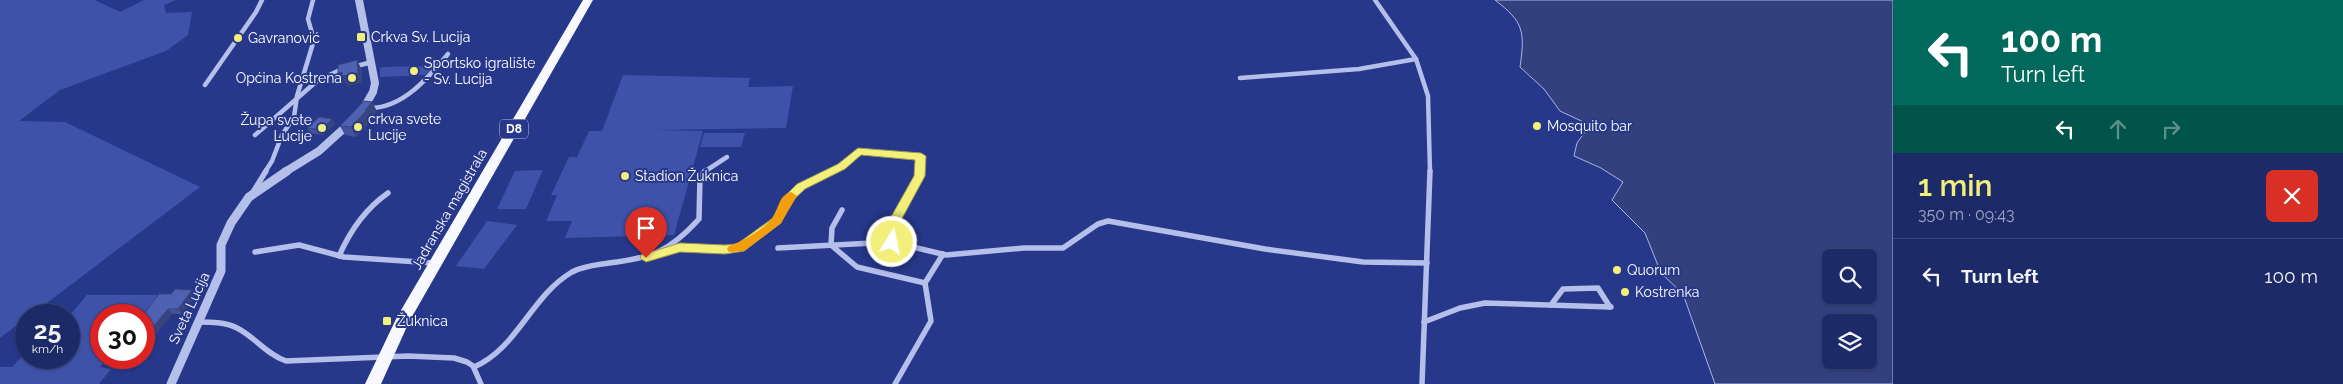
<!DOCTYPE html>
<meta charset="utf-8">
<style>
body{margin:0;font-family:Raleway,sans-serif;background:#25326e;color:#f1f3f6;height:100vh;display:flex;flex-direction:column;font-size:19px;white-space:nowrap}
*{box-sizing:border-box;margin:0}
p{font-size:16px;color:#a0a7c0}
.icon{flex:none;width:28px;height:28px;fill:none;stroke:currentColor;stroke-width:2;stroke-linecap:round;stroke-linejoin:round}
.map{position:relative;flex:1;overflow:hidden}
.sheet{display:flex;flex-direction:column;background:#1d2a68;width:450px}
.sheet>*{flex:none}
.top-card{background:#00695c;color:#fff;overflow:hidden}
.tools{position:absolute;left:1822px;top:249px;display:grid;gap:10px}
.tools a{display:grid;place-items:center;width:55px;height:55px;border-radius:8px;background:#1d2a68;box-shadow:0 1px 4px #0004,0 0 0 1px #3b467c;font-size:25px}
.speed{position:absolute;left:15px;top:304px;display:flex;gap:10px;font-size:25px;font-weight:700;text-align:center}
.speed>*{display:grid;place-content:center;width:65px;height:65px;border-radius:50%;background:#1d2a68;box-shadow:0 1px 4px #0004,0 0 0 1px #3b467c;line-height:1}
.speed small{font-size:12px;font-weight:400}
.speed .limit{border:8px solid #d22;background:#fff;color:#111}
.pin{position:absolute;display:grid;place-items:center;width:42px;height:42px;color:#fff;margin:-51px -21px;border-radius:50% 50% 50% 0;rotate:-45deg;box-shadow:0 0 5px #0007}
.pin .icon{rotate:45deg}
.me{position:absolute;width:55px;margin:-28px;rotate:10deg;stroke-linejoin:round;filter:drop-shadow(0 0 4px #0008)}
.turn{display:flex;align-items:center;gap:18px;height:105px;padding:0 25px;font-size:22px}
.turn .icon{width:65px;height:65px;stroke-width:2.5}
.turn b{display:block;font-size:35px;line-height:42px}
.lanes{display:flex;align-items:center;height:48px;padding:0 25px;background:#0003;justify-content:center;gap:25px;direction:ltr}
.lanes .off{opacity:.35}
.round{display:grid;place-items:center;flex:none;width:52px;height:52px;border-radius:8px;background:#25326e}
.summary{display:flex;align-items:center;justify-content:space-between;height:85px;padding:0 25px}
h1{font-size:30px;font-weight:600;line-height:38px;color:#f2ef7a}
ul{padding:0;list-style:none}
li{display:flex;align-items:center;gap:15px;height:75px;padding:0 25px;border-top:1px solid #3b467c}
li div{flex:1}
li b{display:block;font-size:19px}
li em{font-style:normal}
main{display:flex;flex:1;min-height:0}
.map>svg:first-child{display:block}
</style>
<main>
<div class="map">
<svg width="1893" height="384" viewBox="0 0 1893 384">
<rect width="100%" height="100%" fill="#27388b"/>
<!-- green -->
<g fill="#3e52a9">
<path d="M 0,0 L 95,0 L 120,12 L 144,0 L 176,0 L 164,5 L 166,13 L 192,12 L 188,35 L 166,51 L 60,90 L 19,121 L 65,122 L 200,187 L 31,315 L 26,315 L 26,318 L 0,338 Z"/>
<path d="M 434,66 L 425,75 L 380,77 L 380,68 L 383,67 Z"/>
<path d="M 623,75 L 750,78 L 748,87 L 793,86 L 786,128 L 656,130 L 703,131 L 674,235 L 565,238 L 572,221 L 546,221 L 557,195 L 551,195 L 569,157 L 577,157 L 589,131 L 602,131 Z"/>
<path d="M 704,133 L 745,133 L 741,147 L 700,147 Z"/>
<path d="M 543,170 L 526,209 L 497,209 L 515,171 Z"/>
<path d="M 487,221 L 517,225 L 484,269 L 456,266 Z"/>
<path d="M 87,295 L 160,295 L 144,315 L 101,315 L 101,358 L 108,358 L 100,367 L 111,369 L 99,384 L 0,384 L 0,367 L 12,367 L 26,352 L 26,358 L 69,358 L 69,316 Z"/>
</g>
<!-- water -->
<path fill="#32407e" stroke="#a9b6ea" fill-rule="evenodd" d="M 1495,0 L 1893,0 L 1893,384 L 1715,384 L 1683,294 L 1661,273 L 1645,233 L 1612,200 L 1623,182 L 1601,168 L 1574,156 L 1577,143 L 1590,125 L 1560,111 L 1544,89 L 1520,67 C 1525,32 1524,22 1495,0 ZM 1831,258 L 1869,258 L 1869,295 L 1831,295 ZM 1831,322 L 1869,322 L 1869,360 L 1831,360 Z"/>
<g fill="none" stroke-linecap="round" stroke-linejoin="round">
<!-- minor-far1 -->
<g stroke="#b4bfea" stroke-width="4.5">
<path d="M 1375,0 L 1416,59 L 1428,96 L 1430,172"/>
<path d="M 353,67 L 372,62"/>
<path d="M 1240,78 L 1359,69 L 1416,59"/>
<path d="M 205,85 L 256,12 L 262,0"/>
<path d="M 370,108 C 403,108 428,78 448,54"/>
<path d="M 255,135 L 317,81 L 342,69"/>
<path d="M 265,172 L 272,161 L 282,135 L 294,117 L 297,96 L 314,40 L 308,19 L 313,0"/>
<path d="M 704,172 L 727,157"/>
<path d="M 830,172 L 841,167 L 858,151 L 921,157 L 920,172"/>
</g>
<!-- minor -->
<g stroke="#b4bfea" stroke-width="5.5">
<path d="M 920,171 L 920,176 L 893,224 L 892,242 L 946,255 L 1024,248 L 1063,248 L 1098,224 L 1108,221 L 1265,249 L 1363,262 L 1427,263"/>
<path d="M 253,192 L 266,171"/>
<path d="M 842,210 L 832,228 L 831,245 L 857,267 L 925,283"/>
<path d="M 778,248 L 892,242"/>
<path d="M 669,249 L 680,247 L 725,250 L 740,248 L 777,220 L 787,200 L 801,187 L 833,171"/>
<path d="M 255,252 L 299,245 L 344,257 L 434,263"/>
<path d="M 339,256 C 350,231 365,209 388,193"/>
<path d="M 1551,305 L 1563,289 L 1598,288 L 1610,307"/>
<path d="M 198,322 C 211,322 225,322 237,328 C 255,337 266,354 286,361 L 408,356 L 454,358 L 467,362 L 473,366 L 481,384"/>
<path d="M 1424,322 L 1460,308 L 1485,303 L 1611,307"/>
<path d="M 474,367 C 517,349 531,296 572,272 C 583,266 597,265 609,263 C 652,258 670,251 699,219 L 700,177 L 705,171"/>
<path d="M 895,384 L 931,321 L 925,283 L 943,254"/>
<path d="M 1422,384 L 1430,171"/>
</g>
<!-- tertiary-far1 -->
<g stroke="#b4bfea" stroke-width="8">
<path d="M 359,0 L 375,83 L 373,92 L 362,111"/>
<path d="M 285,172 L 319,151 L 351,122"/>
</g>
<!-- tertiary -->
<path stroke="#b4bfea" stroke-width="9" d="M 171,384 L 221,271 L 221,245 L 231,223 L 249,197 L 287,171"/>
<!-- primary -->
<path fill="#f8f9fe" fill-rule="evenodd" d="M 583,0 L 593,0 L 409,322 L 381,384 L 365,384 L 397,317 Z"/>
</g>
<!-- wall -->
<g fill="#445399">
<path d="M 377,111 L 371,118 L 372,120 L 356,137 L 345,135 L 340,126 Z"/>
<path d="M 335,124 L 323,135 L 310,133 L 307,128 Z"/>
<path d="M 192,290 L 195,295 L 182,314 L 172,314 L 148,344 L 144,344 L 144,315 L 171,294 Z"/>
</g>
<!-- shaded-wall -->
<g fill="#37447d">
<path d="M 357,60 L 362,70 L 362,83 L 347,86 L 345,82 L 343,83 L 338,73 Z"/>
<path d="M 372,102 L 377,111 L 371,118 L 372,120 L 356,137 L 351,127 L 365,110 Z"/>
<path d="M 332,119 L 335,124 L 323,135 L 321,130 Z"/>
<path d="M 192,290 L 195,295 L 182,314 L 178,309 Z"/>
<path d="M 168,309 L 172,314 L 148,344 L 144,338 Z"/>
</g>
<!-- building -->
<g fill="#4f61b2" stroke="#37447d">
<path d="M 357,60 L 358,73 L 342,76 L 342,72 L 338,73 L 338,65 Z"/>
<path d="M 364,101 L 372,102 L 365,110 L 367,110 L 351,127 L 340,126 Z"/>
<path d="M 319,117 L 332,119 L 321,130 L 307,128 Z"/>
<path d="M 175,289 L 192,290 L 178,309 L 168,309 L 144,338 L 144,315 L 143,315 L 159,294 L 171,294 Z"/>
</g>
<!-- route -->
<path fill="#f2ef7a" stroke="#9d9b4f" d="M 858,148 L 921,153 L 926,156 L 925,176 L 899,224 L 896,245 L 892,246 L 886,242 L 887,224 L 914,176 L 915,160 L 861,155 L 845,169 L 805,189 L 791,202 L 781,223 L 744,251 L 725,254 L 680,252 L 646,262 L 640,258 L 641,255 L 680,243 L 725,245 L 737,244 L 773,218 L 783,198 L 797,184 L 838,164 Z"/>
<!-- slow -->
<path fill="#f59e0b" d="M 791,192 L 797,196 L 781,223 L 744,251 L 729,252 L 727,249 L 729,246 C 744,241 763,230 773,217 C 779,208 779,195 791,192 Z"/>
<!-- markers -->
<g fill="#f2ef7a" stroke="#27388b" stroke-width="2">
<rect x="356" y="32" width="10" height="10" rx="2.5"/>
<circle cx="238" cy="38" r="5"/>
<circle cx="414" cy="71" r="5"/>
<circle cx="352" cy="78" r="5"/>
<circle cx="1537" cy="126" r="5"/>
<circle cx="358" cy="127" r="5"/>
<circle cx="322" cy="128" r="5"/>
<circle cx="625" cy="176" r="5"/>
<circle cx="1617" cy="270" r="5"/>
<circle cx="1625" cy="292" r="5"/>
<rect x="382" y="316" width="10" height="10" rx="2.5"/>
</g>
<g text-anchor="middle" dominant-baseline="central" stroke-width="4" stroke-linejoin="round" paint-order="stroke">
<!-- shield labels -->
<rect fill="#27388b" stroke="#bec3dc" stroke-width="1" x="500" y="119.5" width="28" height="19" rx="4"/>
<g font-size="12" font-weight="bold" fill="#fff">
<text x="514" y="129">D8</text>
</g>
<!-- poi labels -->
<g font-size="14" fill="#fff" stroke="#27388b" text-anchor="start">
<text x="371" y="37">Crkva Sv. Lucija</text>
<text x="248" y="38">Gavranović</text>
<text x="424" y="63">Sportsko igralište<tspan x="424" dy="16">- Sv. Lucija</tspan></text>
<text x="342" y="78" text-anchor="end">Općina Kostrena</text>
<text x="368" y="119">crkva svete<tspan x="368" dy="16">Lucije</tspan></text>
<text x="312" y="120" text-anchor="end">Župa svete<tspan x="312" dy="16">Lucije</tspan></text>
<text x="1547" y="126">Mosquito bar</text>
<text x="635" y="176">Stadion Žuknica</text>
<text x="1627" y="270">Quorum</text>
<text x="1635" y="292">Kostrenka</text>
<text x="397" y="321">Žuknica</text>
</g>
<!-- street labels -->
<g font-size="14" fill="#fff" stroke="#27388b">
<text transform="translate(449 209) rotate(-60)">Jadranska magistrala</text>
<text transform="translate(189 308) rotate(-65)">Sveta Lucija</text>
</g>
</g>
</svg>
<div class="tools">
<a><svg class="icon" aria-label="search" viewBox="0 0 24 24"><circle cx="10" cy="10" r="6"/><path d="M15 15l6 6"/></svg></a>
<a><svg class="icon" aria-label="layers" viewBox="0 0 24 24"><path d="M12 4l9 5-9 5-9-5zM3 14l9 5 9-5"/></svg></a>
</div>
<div class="speed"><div>25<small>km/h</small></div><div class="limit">30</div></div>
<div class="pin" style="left:646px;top:258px;background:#d93025"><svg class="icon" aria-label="arrive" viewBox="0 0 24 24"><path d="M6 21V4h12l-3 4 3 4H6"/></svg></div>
<svg class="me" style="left:892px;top:242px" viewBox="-20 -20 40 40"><circle r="17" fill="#f2ef7a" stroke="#fff" stroke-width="3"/><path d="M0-11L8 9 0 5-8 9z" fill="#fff"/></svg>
</div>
<section class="sheet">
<div class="top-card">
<div class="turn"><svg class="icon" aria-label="left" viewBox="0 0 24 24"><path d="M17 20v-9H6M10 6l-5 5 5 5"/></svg><div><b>100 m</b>Turn left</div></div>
<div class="lanes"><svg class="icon" aria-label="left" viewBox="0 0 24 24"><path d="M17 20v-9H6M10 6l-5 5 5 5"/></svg><svg class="icon off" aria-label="ahead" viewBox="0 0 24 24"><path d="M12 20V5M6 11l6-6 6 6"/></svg><svg class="icon off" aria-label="right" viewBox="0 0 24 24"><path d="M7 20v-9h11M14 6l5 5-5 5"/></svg></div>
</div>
<div class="summary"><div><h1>1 min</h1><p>350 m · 09:43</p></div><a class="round" style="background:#d93025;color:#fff"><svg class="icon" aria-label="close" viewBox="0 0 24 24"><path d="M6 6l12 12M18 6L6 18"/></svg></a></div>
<ul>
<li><svg class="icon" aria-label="left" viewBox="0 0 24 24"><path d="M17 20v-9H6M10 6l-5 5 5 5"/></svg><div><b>Turn left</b></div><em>100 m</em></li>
</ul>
</section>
</main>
